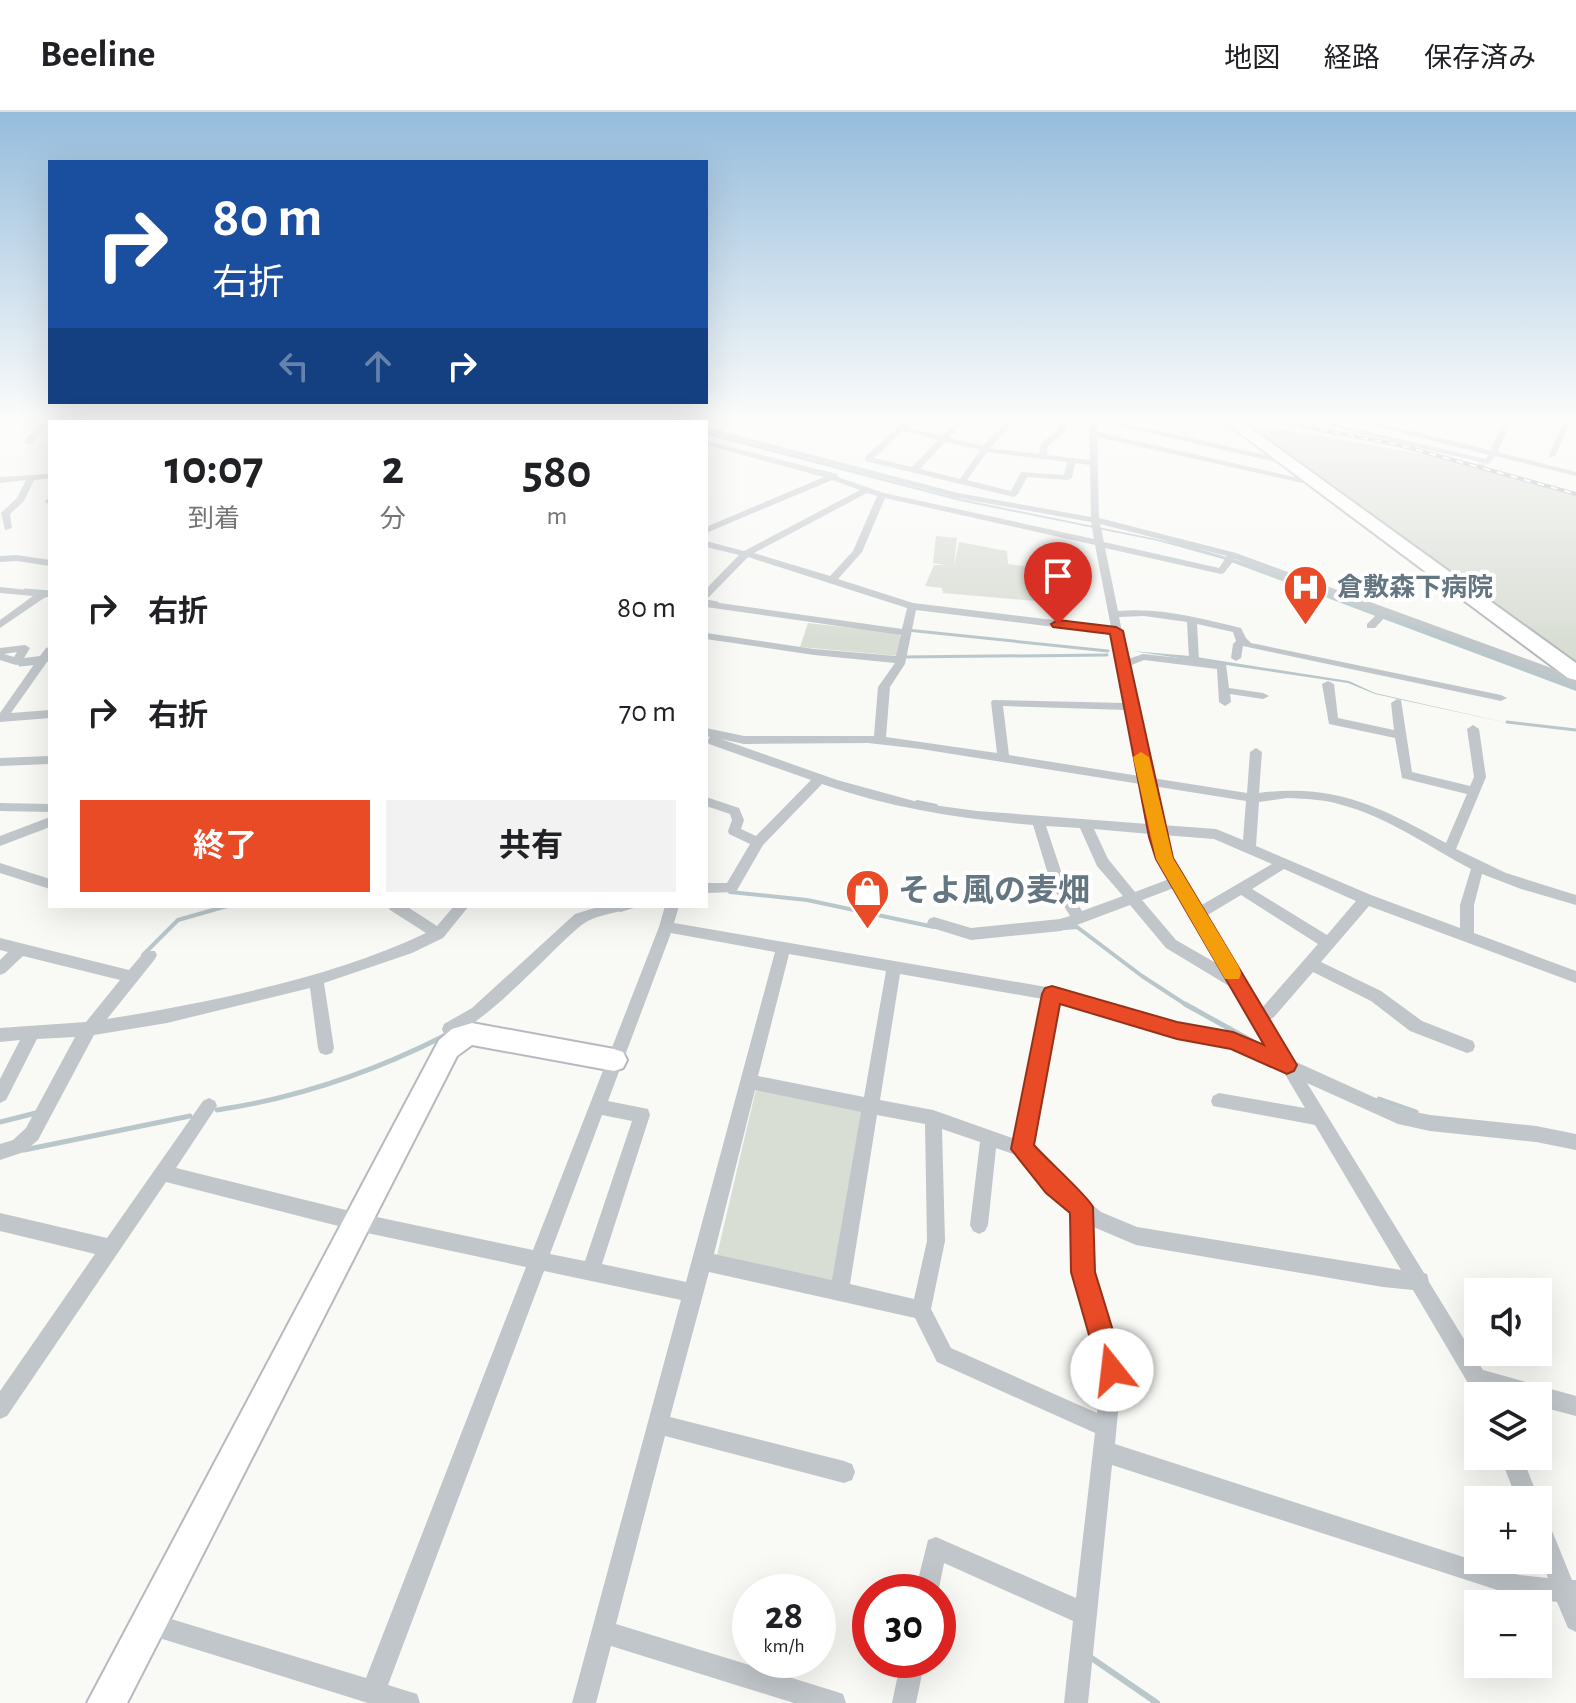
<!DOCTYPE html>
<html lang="ja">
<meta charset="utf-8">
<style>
body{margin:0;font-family:"Alegreya Sans","Noto Sans JP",sans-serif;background:#f2f2f2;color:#202124;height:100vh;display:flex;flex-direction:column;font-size:30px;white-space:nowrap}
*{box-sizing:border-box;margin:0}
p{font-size:26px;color:#757577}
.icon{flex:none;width:44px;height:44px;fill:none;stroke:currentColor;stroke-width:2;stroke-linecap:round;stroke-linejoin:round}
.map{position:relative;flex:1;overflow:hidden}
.panel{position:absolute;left:48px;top:308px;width:660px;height:488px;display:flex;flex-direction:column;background:#fff;border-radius:0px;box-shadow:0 8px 32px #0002}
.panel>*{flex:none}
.top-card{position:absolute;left:48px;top:48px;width:660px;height:244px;border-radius:0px;box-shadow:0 8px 32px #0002;background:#1a4fa0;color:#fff;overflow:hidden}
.controls{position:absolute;left:1464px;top:1166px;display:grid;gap:16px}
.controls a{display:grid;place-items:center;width:88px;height:88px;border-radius:0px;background:#fff;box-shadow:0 8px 32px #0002;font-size:40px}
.speed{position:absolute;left:732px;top:1462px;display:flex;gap:16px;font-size:40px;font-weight:700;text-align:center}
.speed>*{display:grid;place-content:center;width:104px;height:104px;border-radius:50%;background:#fff;box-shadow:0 8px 32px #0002;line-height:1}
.speed small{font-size:20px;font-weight:400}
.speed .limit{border:12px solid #d22;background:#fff;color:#111}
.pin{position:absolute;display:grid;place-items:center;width:68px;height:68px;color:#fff;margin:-82px -34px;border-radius:50% 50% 50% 0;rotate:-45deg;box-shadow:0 0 8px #0007}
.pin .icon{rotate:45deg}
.me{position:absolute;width:88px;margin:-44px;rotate:344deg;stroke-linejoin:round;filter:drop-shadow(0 0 6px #0008)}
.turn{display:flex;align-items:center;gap:28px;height:168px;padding:0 32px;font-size:36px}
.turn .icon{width:104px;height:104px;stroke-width:2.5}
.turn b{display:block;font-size:56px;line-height:68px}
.lanes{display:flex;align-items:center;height:76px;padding:0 32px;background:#0003;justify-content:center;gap:40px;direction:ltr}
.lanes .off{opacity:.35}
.eta{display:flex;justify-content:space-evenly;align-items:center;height:136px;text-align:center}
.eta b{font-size:48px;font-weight:700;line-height:56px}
.cta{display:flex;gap:16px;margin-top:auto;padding:16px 32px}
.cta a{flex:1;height:92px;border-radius:0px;background:#e84b26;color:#fff;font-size:32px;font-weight:700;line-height:92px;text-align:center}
.cta a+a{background:#f2f2f2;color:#202124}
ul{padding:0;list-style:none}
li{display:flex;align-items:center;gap:24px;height:104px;padding:0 32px}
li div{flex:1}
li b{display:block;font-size:30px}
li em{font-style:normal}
header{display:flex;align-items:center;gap:48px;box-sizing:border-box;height:112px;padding:0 40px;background:#fff;border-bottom:2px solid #e0e0e0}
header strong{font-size:38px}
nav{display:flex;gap:44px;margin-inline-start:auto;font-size:28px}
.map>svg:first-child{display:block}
</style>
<header>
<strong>Beeline</strong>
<nav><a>地図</a><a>経路</a><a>保存済み</a></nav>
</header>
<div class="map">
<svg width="1576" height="1591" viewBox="0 0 1576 1591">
<rect width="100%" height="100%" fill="#f9f9f6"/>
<!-- green -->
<g fill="#d9ded5">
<path d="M 1241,310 L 1433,344 L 1576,384 L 1576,551 Z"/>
<path d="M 936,424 L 957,426 L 954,454 L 959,430 L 1007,439 L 1008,452 L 1041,456 L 1051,454 L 1053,445 L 1070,447 L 1069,458 L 1059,457 L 1057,473 L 1071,475 L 1069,492 L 943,481 L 942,476 L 925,474 L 934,453 L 946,453 L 933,451 Z"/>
<path d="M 808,511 L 897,521 L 903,526 L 900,544 L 800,535 Z"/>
<path d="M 756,977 L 863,998 L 833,1169 L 717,1143 Z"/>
</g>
<!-- water -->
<g fill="#b9c7ca">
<path d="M 706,319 L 961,387 L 1186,433 L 1250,452 L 1576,571 L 1576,579 L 1223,447 L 1158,429 L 960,389 L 706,323 Z"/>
<path d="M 1132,539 L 1190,544 L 1349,569 L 1375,581 L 1512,612 L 1375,582 L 1348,571 Z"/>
</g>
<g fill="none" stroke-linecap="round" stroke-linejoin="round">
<!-- stream-far3 -->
<g stroke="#b9c7ca" stroke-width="3">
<path d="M 25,478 L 50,480"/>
<path d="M 706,489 L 717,491"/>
<path d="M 907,518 L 1108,539"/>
<path d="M 901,545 L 1107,543"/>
<path d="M 20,553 L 38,551"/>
<path d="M 1507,610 L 1576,618"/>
</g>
<!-- stream-far2 -->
<g stroke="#b9c7ca" stroke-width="4">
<path d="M 917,690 L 936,694"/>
<path d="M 730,780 L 807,788 L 934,815"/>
<path d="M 620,798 L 633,794"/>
<path d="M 1065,816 L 1077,815 L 1142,864 L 1188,894"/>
<path d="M 143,843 L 178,808 L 227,794"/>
</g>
<!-- stream-far1 -->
<g stroke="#b9c7ca" stroke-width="5">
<path d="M 1185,892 L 1259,933"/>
<path d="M 1379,987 L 1416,1000"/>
<path d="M 217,998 C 298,986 371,961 444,924"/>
<path d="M 0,1010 L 36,1001"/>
<path d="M 24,1038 L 190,1004"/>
</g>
<!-- stream -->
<path stroke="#b9c7ca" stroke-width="6" d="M 1090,1545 L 1157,1591"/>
<!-- street-tunnel -->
<path stroke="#d4d8d9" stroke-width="8" stroke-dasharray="8 4" stroke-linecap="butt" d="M 1480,356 L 1485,353"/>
<defs>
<path id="secondary" d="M 472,911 L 614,937 L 623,940 L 627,948 L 623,956 L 614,959 L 472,933 L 457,944 L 127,1591 L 87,1591 L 439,928 L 452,917 Z"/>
<path id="highway" d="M 1221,307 L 1238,307 L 1576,551 L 1576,568 L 1568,566 Z"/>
</defs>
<!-- secondary casing -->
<use href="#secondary" stroke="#b4babf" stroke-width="4"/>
<!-- highway casing -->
<use href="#highway" stroke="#b5b9bc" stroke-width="4"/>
<!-- street -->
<g fill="#c1c6ca" fill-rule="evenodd">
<path d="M 6,307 L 14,307 L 9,311 L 5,309 Z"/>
<path d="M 112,307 L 129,307 L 137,310 L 120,310 Z"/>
<path d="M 199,307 L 207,307 L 204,310 L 196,310 Z"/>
<path d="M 291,307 L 308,307 L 316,310 L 299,310 Z"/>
<path d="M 371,307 L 382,307 L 377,310 L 366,310 Z"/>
<path d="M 591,307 L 604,307 L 610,310 L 597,310 Z"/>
<path d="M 651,307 L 666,307 L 673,310 L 658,310 Z"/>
<path d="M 907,307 L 915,307 L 906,315 L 942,324 L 958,307 L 966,307 L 949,326 L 983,334 L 1009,307 L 1017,307 L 990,336 L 1039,342 L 1041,331 L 1058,318 L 1058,310 L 1053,307 L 1065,307 L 1066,319 L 1048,334 L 1047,343 L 1090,348 L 1089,307 L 1106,307 L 1292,349 L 1293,351 L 1289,353 L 1097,309 L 1097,320 L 1320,371 L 1316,374 L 1097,325 L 1099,406 L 1236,441 L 1576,565 L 1576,572 L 1387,503 L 1375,516 L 1367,516 L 1367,512 L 1379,500 L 1235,447 L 1224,461 L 1221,462 L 1105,436 L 1118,499 C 1160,495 1200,506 1241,516 L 1246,526 L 1251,531 L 1501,583 L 1507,586 L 1501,589 L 1243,534 L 1241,546 L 1236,549 L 1231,546 L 1233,532 L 1236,529 L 1233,520 L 1197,512 L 1199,548 L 1226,552 L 1229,576 L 1263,581 L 1269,584 L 1263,587 L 1230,582 L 1231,590 L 1225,594 L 1219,590 L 1217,557 L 1144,548 L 1129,554 L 1152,666 L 1247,681 L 1250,640 L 1256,636 L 1262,640 L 1259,681 C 1336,671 1380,695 1446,731 L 1467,682 L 1402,666 L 1395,626 L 1329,612 L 1322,572 L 1328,569 L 1334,572 L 1338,606 L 1394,618 L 1391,591 L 1397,587 L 1401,588 L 1412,660 L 1470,674 L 1474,665 L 1467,617 L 1473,613 L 1479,617 L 1486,665 L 1456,737 L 1506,761 L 1576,783 L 1576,793 L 1521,777 L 1482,762 L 1474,793 L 1474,821 L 1576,859 L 1576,871 L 1369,794 L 1321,850 L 1381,879 L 1422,909 L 1473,929 L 1475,934 L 1473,939 L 1467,941 L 1410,919 L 1371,889 L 1313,860 L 1274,905 L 1269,908 L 1294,949 L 1400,997 L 1430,1003 L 1536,1014 L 1576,1022 L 1576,1038 L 1536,1030 L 1430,1019 L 1398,1012 L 1307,971 L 1424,1161 L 1427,1162 L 1429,1170 L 1483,1258 L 1576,1284 L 1576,1304 L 1538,1294 L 1538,1284 L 1497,1282 L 1497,1284 L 1478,1284 L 1478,1288 L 1413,1178 L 1383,1175 L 1136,1133 L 1091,1114 L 1092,1160 L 1122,1258 L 1115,1332 L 1519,1463 L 1548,1466 L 1538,1440 L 1538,1401 L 1546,1404 L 1572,1468 L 1576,1468 L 1576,1520 L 1568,1516 L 1557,1490 L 1519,1485 L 1112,1353 L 1088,1591 L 1064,1591 L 1073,1509 L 944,1451 L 938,1481 L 915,1480 L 928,1428 L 936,1425 L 1076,1486 L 1095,1321 L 937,1250 L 915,1206 L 709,1160 L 670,1305 L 844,1349 L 852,1352 L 855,1360 L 852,1368 L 844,1371 L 665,1324 L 616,1512 L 834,1579 L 843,1582 L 846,1591 L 794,1591 L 611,1534 L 596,1591 L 572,1591 L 681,1188 L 544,1159 L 388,1573 L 417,1582 L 420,1591 L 368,1591 L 140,1520 L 136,1512 L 140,1504 L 148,1500 L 366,1566 L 526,1155 L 358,1119 L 166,1070 L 7,1304 L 0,1307 L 0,1279 L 95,1142 L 0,1119 L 0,1101 L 107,1126 L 203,989 L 209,986 L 215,989 L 217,994 L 176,1056 L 358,1101 L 533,1138 L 659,815 L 665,794 L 679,794 L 674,811 L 1052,876 L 1177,911 L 1233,922 L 1271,939 L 1234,877 L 1166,836 L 1130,793 L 1061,819 L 971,828 L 929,815 L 927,811 L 929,807 L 934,805 L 971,816 L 1060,807 L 1070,804 L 1051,772 L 1033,713 C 961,707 890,696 822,672 L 763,733 L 736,780 L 706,781 L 706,771 L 727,771 L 750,732 L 729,722 L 728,719 L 732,708 L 730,702 L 706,694 L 706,685 L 739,696 L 744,708 L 741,717 L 756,724 L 811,668 L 709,632 L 707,629 L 710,625 L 706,624 L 706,616 L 744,624 L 874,624 L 878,575 L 895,551 L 814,543 L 706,527 L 706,521 L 814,537 L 896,544 L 901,523 L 706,495 L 706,489 L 902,517 L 907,496 L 748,445 L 709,485 L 706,486 L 706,477 L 739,443 L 706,435 L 706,429 L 744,439 L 860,378 L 832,368 L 706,421 L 706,415 L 824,365 L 706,333 L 706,329 L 837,362 L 838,365 L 884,381 L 1094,427 L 1091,410 L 958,386 L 706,319 L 706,315 L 958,381 L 1091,405 L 1090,353 L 1075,351 L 1072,366 L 1068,368 L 1027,365 L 1018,382 L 1014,385 L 865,349 L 865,345 ZM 903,319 L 938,328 L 912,355 L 874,346 ZM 945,330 L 980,338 L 960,367 L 920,357 ZM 987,340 L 1067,350 L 1064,363 L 1021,360 L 1011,379 L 967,368 ZM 867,381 L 877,384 L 853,439 L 830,464 L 754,441 ZM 885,386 L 1095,433 L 1111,515 L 913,491 L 838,467 L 862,440 ZM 1100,412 L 1227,444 L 1219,456 L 1104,430 ZM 916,498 L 1112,522 L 1125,591 L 993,588 L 991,590 L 997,641 L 886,625 L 890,575 L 905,552 ZM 1144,504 L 1187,510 L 1189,547 L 1143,542 L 1128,547 L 1119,505 ZM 1003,594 L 1127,598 L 1139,664 L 1009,643 ZM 721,627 L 744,632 L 868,631 L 921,637 L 1140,672 L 1148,712 L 977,699 L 925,692 L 837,668 ZM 1153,674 L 1246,689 L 1243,728 L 1216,717 L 1161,713 ZM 1287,686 C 1306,687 1324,687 1342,693 C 1388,705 1429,735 1471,757 L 1460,793 L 1460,816 L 1371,783 L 1256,734 L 1259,690 ZM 1046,714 L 1080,716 L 1097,754 L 1123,784 L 1082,799 L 1065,771 ZM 1094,717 L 1150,722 L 1157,747 L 1169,767 L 1135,780 L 1108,747 ZM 1163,723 L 1214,727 L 1272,752 L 1200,794 L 1170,746 ZM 1284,757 L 1356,789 L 1327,823 L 1252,777 ZM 1174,776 L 1221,854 L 1176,828 L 1142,788 ZM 1241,783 L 1318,832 L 1262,896 L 1206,804 ZM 671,821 L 775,840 L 686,1170 L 602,1152 L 650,1003 L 648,997 L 608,989 ZM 789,842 L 886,859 L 864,985 L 758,964 ZM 900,862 L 1043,887 L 1015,1027 L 933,998 L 880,988 ZM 1058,890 L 1177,925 L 1231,935 L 1283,959 L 1305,996 L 1219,981 L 1213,984 L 1211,989 L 1213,994 L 1315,1013 L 1401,1158 L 1137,1115 L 1101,1100 L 1061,1067 L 1031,1034 ZM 755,978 L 861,1000 L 832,1168 L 714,1142 ZM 602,1003 L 632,1009 L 585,1149 L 550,1142 ZM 877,1003 L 925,1012 L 927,1129 L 914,1187 L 850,1172 ZM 942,1017 L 980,1030 L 970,1113 L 973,1119 L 979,1122 L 985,1119 L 988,1113 L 996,1036 L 1016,1043 L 1049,1079 L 1073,1099 L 1074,1160 L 1102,1258 L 1097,1301 L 951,1236 L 931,1197 L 945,1129 Z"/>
<path d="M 1299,307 L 1313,307 L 1486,347 L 1488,343 L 1349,307 L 1362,307 L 1490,338 L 1505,307 L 1513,307 L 1497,340 L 1576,360 L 1576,364 L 1495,344 L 1488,352 Z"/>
<path d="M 1564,307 L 1572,307 L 1555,344 L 1548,346 Z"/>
<path d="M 41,311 L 48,313 L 31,332 L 25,332 L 25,328 Z"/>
<path d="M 50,362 L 50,366 L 34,368 L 24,389 L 10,402 L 12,416 L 5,418 L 1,401 L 17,386 L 26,368 L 0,371 L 0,365 Z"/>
<path d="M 49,386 L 50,392 L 46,391 L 45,389 Z"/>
<path d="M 17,443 L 50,448 L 50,454 L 17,449 L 0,450 L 0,444 Z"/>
<path d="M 0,475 L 46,480 L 49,481 L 50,484 L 44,486 L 0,516 L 0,508 L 33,484 L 0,481 Z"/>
<path d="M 25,533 L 30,536 L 24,546 L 40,544 L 46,536 L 50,535 L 50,549 L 47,550 L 11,601 L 50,598 L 50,606 L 0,610 L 0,601 L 35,551 L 16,553 L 0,548 L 0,536 ZM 17,540 L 14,545 L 4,542 Z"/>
<path d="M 50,644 L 50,652 L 0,654 L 0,646 Z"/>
<path d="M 0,691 L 50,692 L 50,700 L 0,699 Z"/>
<path d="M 50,705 L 50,715 L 0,734 L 0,724 Z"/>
<path d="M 0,751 L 50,767 L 50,777 L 0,761 Z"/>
<path d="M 388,794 L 406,794 L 437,814 L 454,794 L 469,794 L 443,826 L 412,841 L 324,871 L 334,936 L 332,941 L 326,943 L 320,941 L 318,936 L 310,876 L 167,911 L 94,923 L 38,1028 L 24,1040 L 0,1048 L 0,1032 L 13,1028 L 26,1016 L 75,925 L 37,927 L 6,988 L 0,991 L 0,967 L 20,928 L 0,930 L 0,916 L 86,910 L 120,868 L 23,844 L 5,861 L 0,863 L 0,848 L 8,840 L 0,838 L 0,826 L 129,858 L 145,839 L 155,839 L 157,843 L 155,847 L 107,907 C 210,890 332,866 426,821 L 390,798 Z"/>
<path d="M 601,794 L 626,794 L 624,798 C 611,802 594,804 583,812 C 558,830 471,930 444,922 L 442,917 L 444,912 L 472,896 L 575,802 Z"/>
<path d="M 1500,1344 L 1522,1344 L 1539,1388 L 1538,1390 L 1538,1388 L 1517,1388 Z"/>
<path d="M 901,1548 L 925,1548 L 916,1591 L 892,1591 Z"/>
</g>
<!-- secondary -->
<use href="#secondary" fill="#fff" fill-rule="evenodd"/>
<!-- highway -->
<use href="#highway" fill="#fff" fill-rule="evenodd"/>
<defs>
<path id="rail" d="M 1265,307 L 1399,333 L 1576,382"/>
</defs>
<!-- rail casing -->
<use href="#rail" stroke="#a2aab0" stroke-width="4"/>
<!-- rail -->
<use href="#rail" stroke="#fff" stroke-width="2" stroke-dasharray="7" stroke-linecap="butt"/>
</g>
<!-- sky -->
<linearGradient id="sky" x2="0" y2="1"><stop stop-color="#95bcdc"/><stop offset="0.58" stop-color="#fcfcfb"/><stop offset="1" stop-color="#fcfcfb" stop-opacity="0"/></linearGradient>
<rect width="1576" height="530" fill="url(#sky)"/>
<!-- route -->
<path fill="#e84b26" stroke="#973119" stroke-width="2" d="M 1058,508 L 1116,515 L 1123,519 L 1173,746 L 1297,953 L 1294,959 L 1287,962 L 1231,937 L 1177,927 L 1060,892 L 1034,1033 C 1046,1047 1088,1084 1093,1095 L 1095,1160 L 1125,1258 L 1121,1267 L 1112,1271 L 1103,1267 L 1099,1258 L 1071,1160 L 1070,1101 L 1046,1081 L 1011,1037 L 1042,882 L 1045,876 L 1052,874 L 1177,910 L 1233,920 L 1264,933 L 1156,747 L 1149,725 L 1110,522 L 1053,515 L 1051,512 Z"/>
<!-- slow -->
<path fill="#f59e0b" d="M 1141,640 L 1149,645 L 1173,746 L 1239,855 L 1241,861 L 1239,867 L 1225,867 L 1156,747 L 1133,645 Z"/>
<!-- icons -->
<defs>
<symbol id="hospital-pin" viewBox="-11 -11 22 30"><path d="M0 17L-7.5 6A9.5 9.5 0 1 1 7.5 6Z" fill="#e84b26" stroke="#fff"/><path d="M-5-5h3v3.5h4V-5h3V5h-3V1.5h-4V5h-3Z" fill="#fff"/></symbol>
<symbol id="shop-pin" viewBox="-11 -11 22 30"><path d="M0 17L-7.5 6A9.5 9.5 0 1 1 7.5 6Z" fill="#e84b26" stroke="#fff"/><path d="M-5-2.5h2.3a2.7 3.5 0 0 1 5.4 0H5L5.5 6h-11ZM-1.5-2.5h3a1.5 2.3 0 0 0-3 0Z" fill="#fff"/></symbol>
</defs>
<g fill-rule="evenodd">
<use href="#hospital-pin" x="1280" y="450" width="51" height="69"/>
<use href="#shop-pin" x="842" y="754" width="51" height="69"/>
</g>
<g text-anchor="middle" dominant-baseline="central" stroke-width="8" stroke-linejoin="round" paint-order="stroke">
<!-- far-poi labels -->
<g font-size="26" font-weight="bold" fill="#637682" stroke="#fff" text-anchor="start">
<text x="1337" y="476">倉敷森下病院</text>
</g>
<!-- poi labels -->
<g font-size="32" font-weight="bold" fill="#637682" stroke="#fff" text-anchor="start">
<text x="898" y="779">そよ風の麦畑</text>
</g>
</g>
</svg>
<div class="controls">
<a><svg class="icon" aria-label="sound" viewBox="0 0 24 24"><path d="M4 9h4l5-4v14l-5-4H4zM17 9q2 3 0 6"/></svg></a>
<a><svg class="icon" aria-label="layers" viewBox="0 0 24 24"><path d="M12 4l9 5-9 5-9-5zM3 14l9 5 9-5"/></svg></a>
<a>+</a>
<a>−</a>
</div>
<div class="speed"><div>28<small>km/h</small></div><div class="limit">30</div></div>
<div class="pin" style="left:1058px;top:512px;background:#d93025"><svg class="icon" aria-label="arrive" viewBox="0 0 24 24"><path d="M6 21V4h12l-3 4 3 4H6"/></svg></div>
<svg class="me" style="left:1112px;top:1258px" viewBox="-20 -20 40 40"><circle r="19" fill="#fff"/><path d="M0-13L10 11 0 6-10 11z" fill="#e84b26"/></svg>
<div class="top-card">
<div class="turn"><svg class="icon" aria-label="right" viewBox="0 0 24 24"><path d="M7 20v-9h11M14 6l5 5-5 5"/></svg><div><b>80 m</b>右折</div></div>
<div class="lanes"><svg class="icon off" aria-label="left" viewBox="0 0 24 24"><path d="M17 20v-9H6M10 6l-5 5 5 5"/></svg><svg class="icon off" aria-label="ahead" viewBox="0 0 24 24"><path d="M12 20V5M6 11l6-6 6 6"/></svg><svg class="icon" aria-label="right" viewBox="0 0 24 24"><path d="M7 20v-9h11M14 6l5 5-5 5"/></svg></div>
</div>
<section class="panel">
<div class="eta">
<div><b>10:07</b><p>到着</p></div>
<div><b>2</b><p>分</p></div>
<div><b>580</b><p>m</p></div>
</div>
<ul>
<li><svg class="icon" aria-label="right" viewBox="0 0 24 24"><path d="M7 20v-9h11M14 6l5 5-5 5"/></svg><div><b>右折</b></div><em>80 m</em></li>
<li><svg class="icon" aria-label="right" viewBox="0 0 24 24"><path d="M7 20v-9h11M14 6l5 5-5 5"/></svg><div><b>右折</b></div><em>70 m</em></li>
</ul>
<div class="cta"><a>終了</a><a>共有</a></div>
</section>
</div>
